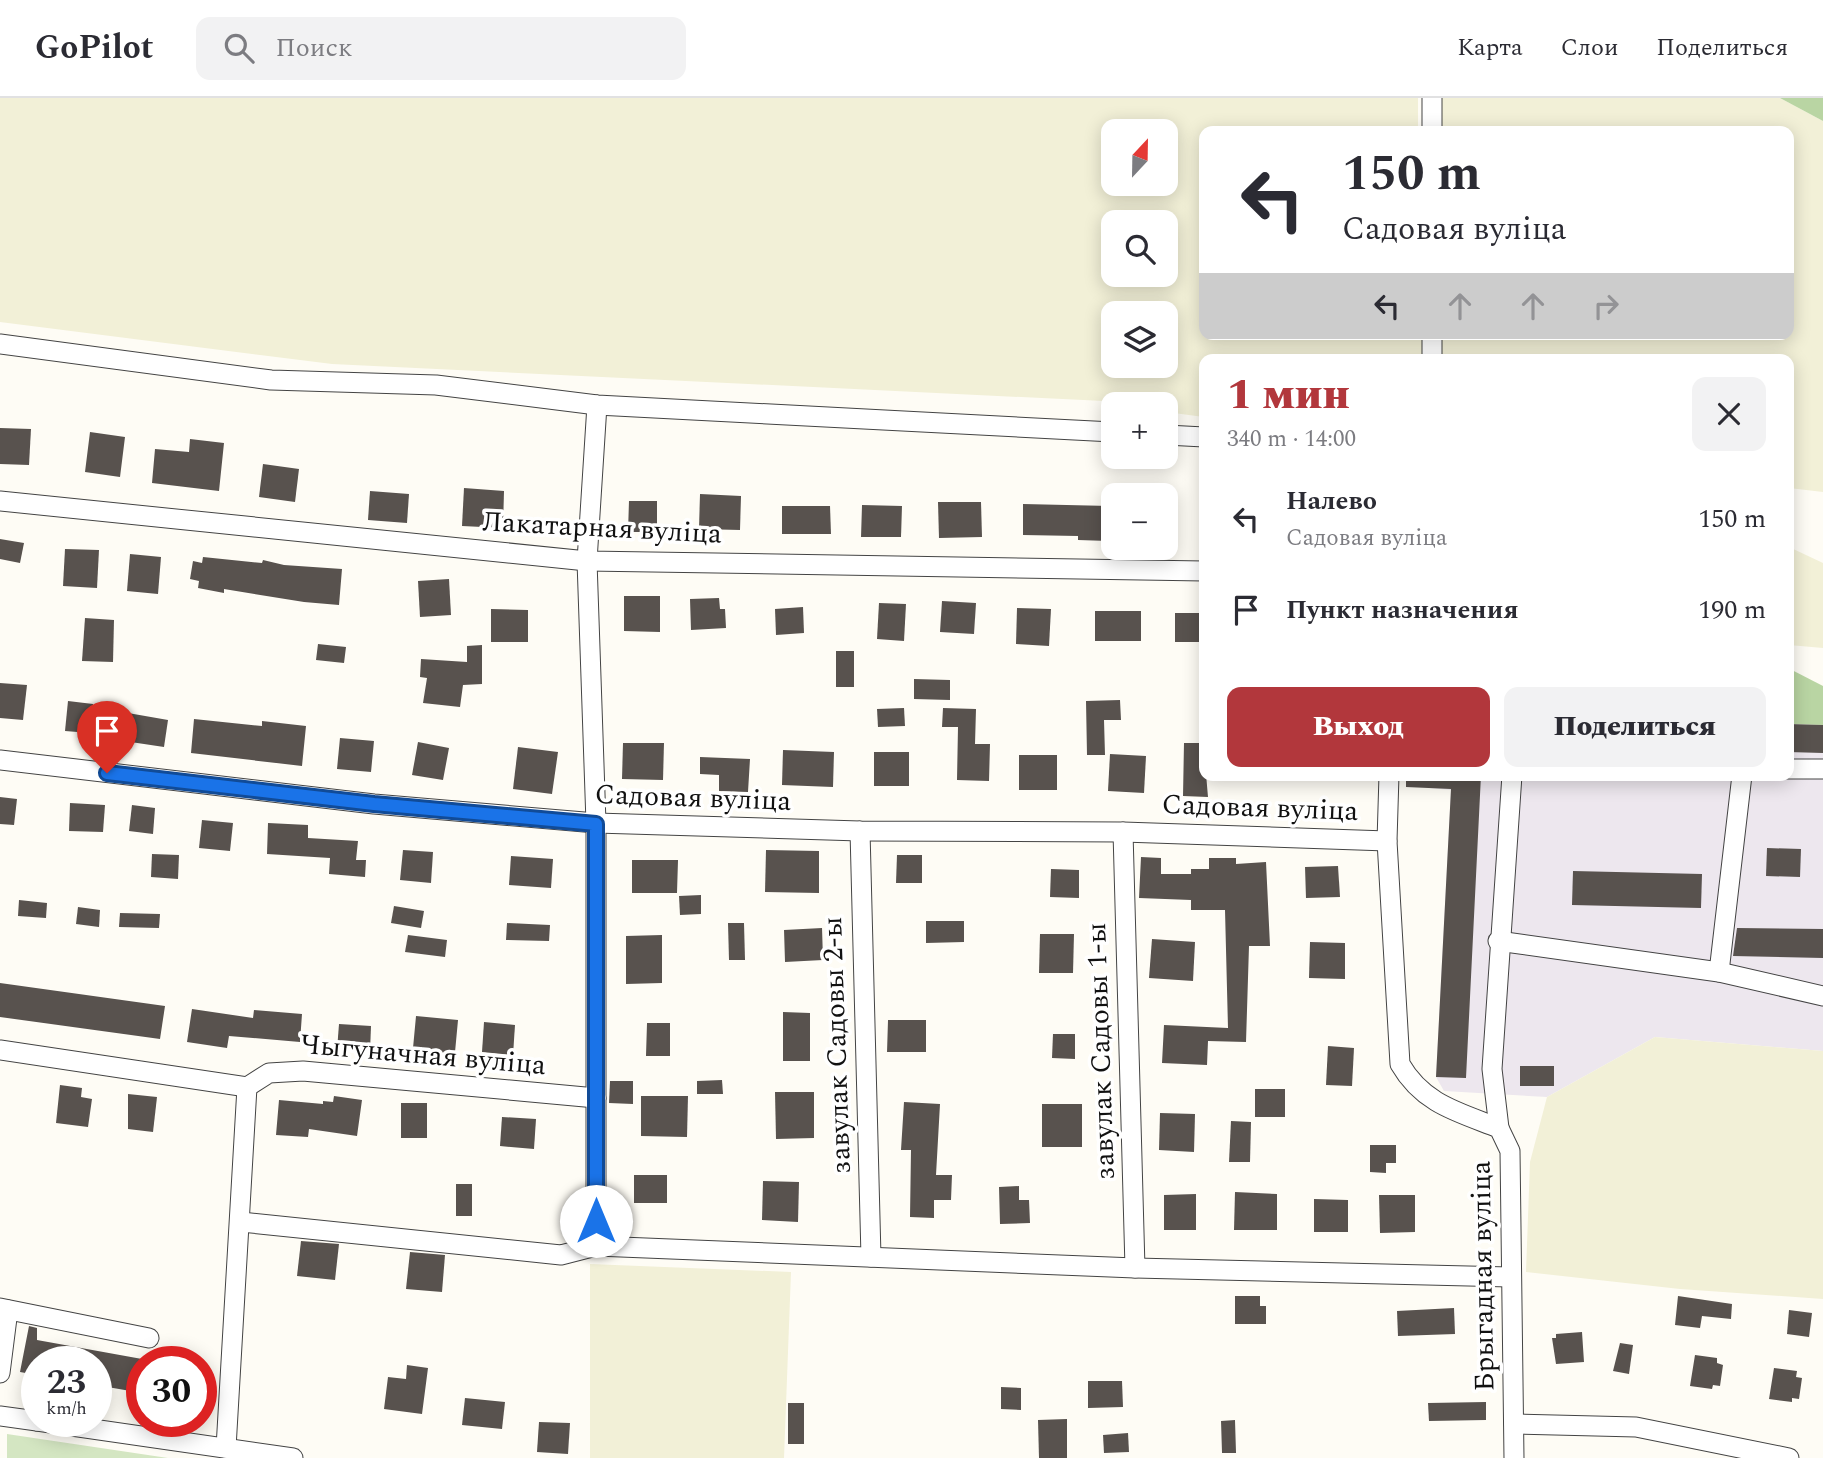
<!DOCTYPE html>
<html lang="ru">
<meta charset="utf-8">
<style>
body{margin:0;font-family:Spectral,serif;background:#f2f2f3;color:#2b2b33;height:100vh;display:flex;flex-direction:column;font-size:26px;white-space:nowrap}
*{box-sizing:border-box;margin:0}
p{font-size:23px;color:#7c7c81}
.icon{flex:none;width:38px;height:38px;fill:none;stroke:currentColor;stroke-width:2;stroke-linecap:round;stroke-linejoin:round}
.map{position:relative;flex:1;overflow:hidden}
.drawer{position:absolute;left:1199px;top:256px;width:595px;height:427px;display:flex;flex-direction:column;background:#fff;border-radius:14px;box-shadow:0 4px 18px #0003}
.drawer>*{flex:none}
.guide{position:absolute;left:1199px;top:28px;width:595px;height:214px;border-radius:14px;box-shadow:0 4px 18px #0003;background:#fff;color:#2b2b33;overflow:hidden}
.needle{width:46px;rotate:22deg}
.fabs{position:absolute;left:1101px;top:21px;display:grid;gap:14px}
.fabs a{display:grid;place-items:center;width:77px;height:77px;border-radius:14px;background:#fff;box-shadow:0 4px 18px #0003;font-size:35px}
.speed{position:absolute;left:21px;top:1248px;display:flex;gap:14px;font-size:35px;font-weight:700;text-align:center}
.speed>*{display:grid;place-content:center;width:91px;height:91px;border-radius:50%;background:#fff;box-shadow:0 4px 18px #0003;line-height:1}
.speed small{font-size:18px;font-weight:400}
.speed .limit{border:10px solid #d22;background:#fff;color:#111}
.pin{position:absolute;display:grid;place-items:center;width:60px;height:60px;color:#fff;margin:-72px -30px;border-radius:50% 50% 50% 0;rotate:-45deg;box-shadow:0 0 7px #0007}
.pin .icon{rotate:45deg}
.me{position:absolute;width:77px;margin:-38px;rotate:0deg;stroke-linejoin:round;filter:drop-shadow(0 0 5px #0008)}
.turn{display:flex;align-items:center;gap:24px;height:147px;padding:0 28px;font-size:32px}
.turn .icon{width:91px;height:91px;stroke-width:2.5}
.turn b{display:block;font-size:49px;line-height:60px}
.lanes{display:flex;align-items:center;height:66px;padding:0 28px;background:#0003;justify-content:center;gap:35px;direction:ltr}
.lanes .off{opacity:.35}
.round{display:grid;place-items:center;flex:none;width:74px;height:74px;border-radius:14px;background:#f2f2f3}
.summary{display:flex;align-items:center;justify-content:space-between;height:119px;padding:0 28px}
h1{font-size:42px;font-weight:800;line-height:52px;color:#b2373c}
.primary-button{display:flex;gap:14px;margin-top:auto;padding:14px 28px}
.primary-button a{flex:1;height:80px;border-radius:14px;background:#b2373c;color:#fff;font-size:28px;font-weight:800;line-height:80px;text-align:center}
.primary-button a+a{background:#f2f2f3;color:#2b2b33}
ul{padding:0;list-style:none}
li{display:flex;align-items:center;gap:21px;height:91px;padding:0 28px}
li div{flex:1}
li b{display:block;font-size:26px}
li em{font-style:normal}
header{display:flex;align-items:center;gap:42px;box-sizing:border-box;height:98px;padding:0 35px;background:#fff;border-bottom:2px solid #e1e1e2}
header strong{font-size:33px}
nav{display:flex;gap:38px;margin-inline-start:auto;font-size:24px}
.search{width:490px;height:63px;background:#f2f2f3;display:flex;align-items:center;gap:18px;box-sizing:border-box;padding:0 24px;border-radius:14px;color:#7c7c81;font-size:26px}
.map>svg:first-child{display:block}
</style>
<header>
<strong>GoPilot</strong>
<div class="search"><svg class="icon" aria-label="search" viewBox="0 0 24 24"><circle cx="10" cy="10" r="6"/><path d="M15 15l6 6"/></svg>Поиск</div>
<nav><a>Карта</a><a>Слои</a><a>Поделиться</a></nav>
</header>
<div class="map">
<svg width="1823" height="1360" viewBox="0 0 1823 1360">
<rect width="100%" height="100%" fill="#fefcf5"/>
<!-- industrial -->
<path fill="#ede7ee" d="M 1789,626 L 1823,627 L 1823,953 L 1655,939 L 1547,999 L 1444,993 L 1436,979 L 1451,692 L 1429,690 L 1430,677 L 1788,677 Z"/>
<!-- farmland -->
<g fill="#f2f0d7" fill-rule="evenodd">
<path d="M 0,0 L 1418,0 L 1418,33 L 1204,33 L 1204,236 L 1422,236 L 1422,261 L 1204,261 L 1204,319 L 1166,314 L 1166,306 L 332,266 L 0,224 ZM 1113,33 L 1166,33 L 1166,86 L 1113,86 ZM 1113,124 L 1166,124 L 1166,177 L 1113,177 ZM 1113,215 L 1166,215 L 1166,268 L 1113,268 Z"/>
<path d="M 1439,0 L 1780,0 L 1823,23 L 1823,394 L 1789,390 L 1788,261 L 1440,261 L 1440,236 L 1788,236 L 1788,33 L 1439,33 Z"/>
<path d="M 1789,449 L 1823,465 L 1823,550 L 1789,547 Z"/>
<path d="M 1655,939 L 1823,953 L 1823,1201 L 1680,1191 L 1526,1174 L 1530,1064 L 1547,999 Z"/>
<path d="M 590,1166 L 791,1174 L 784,1360 L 590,1360 Z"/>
</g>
<!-- green -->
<path fill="#d4e6c2" d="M 7,1336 L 168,1360 L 7,1360 Z"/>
<!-- forest -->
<g fill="#b9d5a3">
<path d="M 1780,0 L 1823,0 L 1823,23 Z"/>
<path d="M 1788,570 L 1823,588 L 1823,627 L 1789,626 Z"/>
</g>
<!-- building -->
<g fill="#58524e">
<path d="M 0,330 L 31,331 L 29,367 L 0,366 Z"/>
<path d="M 90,334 L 125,339 L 120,379 L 85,374 Z"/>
<path d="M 190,341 L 224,345 L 219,393 L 152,385 L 155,351 L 189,354 Z"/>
<path d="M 263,366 L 299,371 L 295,404 L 259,399 Z"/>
<path d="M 464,390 L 504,393 L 503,430 L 462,428 Z"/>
<path d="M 370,393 L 409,396 L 407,425 L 368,422 Z"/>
<path d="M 700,396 L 741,398 L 740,432 L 699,431 Z"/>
<path d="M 629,403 L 657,403 L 657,434 L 628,434 Z"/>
<path d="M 938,404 L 981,404 L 982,439 L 939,440 Z"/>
<path d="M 1023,406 L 1110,408 L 1109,443 L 1078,442 L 1078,438 L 1023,437 Z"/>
<path d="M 862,407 L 902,408 L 901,439 L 861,439 Z"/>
<path d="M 782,408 L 830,408 L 831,436 L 782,436 Z"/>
<path d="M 0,441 L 24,445 L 20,465 L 0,461 Z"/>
<path d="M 65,451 L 99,452 L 97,490 L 63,488 Z"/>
<path d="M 130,456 L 161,459 L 158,496 L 127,493 Z"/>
<path d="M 203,459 L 262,465 L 263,462 L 284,467 L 342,471 L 339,507 L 304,504 L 224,491 L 224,495 L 198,490 L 199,483 L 190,481 L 193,463 L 202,465 Z"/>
<path d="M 449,481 L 451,517 L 420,519 L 418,483 Z"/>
<path d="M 624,498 L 660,498 L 660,534 L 624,533 Z"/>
<path d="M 719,500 L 720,511 L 725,511 L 726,530 L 691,532 L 690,501 Z"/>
<path d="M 942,503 L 976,505 L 974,536 L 940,534 Z"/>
<path d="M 879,505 L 906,506 L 904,543 L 877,541 Z"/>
<path d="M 803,509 L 804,535 L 776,537 L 775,511 Z"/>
<path d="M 1017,510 L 1051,511 L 1049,548 L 1016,546 Z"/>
<path d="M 491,511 L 528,512 L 528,544 L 491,544 Z"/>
<rect x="1095" y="513" width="46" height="30"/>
<rect x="1175" y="515" width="29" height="29"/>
<path d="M 85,520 L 114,522 L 113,564 L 82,563 Z"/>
<path d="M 318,546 L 346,549 L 344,565 L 316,562 Z"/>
<path d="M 482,547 L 482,586 L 463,587 L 460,609 L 423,605 L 427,580 L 420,579 L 421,561 L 467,564 L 467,548 Z"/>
<rect x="836" y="553" width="18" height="36"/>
<path d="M 914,581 L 950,582 L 950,602 L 914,601 Z"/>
<path d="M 0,585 L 27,587 L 23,622 L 0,620 Z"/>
<path d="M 1120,602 L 1121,622 L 1104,622 L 1105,657 L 1087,657 L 1086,603 Z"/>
<path d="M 68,603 L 93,606 L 90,635 L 65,633 Z"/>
<path d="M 904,610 L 905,628 L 878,629 L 877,611 Z"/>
<path d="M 943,610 L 976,611 L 975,646 L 990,646 L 989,683 L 957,682 L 958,629 L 942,629 Z"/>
<path d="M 128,615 L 168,622 L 164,649 L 124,643 Z"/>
<path d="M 194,621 L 262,628 L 262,623 L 306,628 L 302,668 L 191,655 Z"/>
<path d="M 1788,626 L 1823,627 L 1823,655 L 1788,654 Z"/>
<path d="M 340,640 L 374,643 L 371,674 L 337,671 Z"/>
<path d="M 418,644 L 449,650 L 443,682 L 412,677 Z"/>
<path d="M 623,645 L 664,645 L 663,682 L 622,681 Z"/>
<path d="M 1184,645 L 1201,645 L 1201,652 L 1204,652 L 1208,699 L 1183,698 Z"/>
<path d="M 518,649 L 558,654 L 552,696 L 513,691 Z"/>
<path d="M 783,652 L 834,654 L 833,689 L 782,687 Z"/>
<rect x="874" y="654" width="35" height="34"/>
<path d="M 1110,656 L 1146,658 L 1144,695 L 1108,693 Z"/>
<rect x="1019" y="657" width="38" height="35"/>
<path d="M 700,659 L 750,661 L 748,694 L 719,693 L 719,677 L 700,676 Z"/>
<path d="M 1406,677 L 1481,677 L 1466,980 L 1436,979 L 1451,691 L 1406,689 Z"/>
<path d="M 0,699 L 17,701 L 14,727 L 0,726 Z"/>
<path d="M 70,705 L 105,707 L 103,734 L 69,733 Z"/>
<path d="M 132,707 L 155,710 L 153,736 L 129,733 Z"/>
<path d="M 202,722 L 233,725 L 230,753 L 199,750 Z"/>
<path d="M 268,725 L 308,727 L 308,740 L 358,743 L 356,762 L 366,762 L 365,779 L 329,776 L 330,760 L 267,756 Z"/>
<path d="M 1767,750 L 1801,751 L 1800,779 L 1766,778 Z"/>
<path d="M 403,752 L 433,754 L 431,785 L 400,782 Z"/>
<path d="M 766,752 L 819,753 L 819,795 L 765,794 Z"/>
<path d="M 152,756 L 179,757 L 178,781 L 151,779 Z"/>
<path d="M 897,757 L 922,757 L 922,785 L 896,785 Z"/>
<path d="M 511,758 L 553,761 L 551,790 L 509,787 Z"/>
<path d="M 1141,759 L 1161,760 L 1161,776 L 1191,776 L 1191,771 L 1209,771 L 1209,760 L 1236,760 L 1236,766 L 1266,764 L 1270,848 L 1249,848 L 1246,944 L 1208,943 L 1207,967 L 1162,965 L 1164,927 L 1228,930 L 1225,812 L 1191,812 L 1191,802 L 1139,800 Z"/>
<path d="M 632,762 L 678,762 L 677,795 L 632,795 Z"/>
<path d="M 1338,768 L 1340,799 L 1306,800 L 1305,769 Z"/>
<path d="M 1051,771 L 1079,772 L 1079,800 L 1050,799 Z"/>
<path d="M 1573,773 L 1702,776 L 1701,810 L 1572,807 Z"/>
<path d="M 701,797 L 701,816 L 680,817 L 679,798 Z"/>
<path d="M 19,802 L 47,805 L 46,820 L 18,818 Z"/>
<path d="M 394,808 L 424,813 L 421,830 L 391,825 Z"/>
<path d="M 78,809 L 100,812 L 99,829 L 76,826 Z"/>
<path d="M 120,815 L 160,816 L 159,830 L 119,829 Z"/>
<path d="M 926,823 L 964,823 L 964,844 L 926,845 Z"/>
<path d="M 507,825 L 550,827 L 549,843 L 506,842 Z"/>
<path d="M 728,825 L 744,825 L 745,862 L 729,862 Z"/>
<path d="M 822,830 L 823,862 L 785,864 L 784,832 Z"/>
<path d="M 1737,830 L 1823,831 L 1823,860 L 1733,858 Z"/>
<path d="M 1040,836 L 1074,836 L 1073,875 L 1039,875 Z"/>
<path d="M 408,837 L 447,842 L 445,859 L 405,854 Z"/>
<path d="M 662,837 L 662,885 L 626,886 L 626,838 Z"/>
<path d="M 1152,841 L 1195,844 L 1193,883 L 1149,880 Z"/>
<path d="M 1310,844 L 1345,845 L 1345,881 L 1309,880 Z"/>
<path d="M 0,885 L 165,908 L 160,941 L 0,919 Z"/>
<path d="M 192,911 L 253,920 L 254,912 L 302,916 L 300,944 L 229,938 L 227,950 L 187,944 Z"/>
<path d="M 783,914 L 810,915 L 810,963 L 783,963 Z"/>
<path d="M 416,918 L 458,922 L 454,965 L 412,961 Z"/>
<path d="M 888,922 L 926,922 L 926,954 L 887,954 Z"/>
<path d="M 484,924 L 515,927 L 513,957 L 482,954 Z"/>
<path d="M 647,925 L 670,925 L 670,958 L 646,958 Z"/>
<path d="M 339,926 L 371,928 L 370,954 L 337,952 Z"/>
<path d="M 1053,936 L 1075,936 L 1075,961 L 1052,960 Z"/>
<path d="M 1328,948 L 1354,950 L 1352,988 L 1326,987 Z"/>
<rect x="1520" y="968" width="34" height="20"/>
<path d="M 722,982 L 723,996 L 697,996 L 697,983 Z"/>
<path d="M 610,983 L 633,983 L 633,1006 L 609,1005 Z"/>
<path d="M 60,987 L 82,990 L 81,999 L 92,1001 L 88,1029 L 56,1025 Z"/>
<rect x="1255" y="991" width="30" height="28"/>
<path d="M 775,994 L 814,994 L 814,1040 L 776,1041 Z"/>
<path d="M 128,996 L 157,999 L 153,1034 L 128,1031 Z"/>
<path d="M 334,998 L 362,1002 L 357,1038 L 309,1031 L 308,1039 L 276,1037 L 279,1002 L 323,1006 L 323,1003 L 333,1004 Z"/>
<path d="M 641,998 L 688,998 L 687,1039 L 641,1038 Z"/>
<path d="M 904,1004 L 940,1006 L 936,1077 L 952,1077 L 951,1102 L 934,1102 L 934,1120 L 910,1119 L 911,1052 L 901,1052 Z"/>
<rect x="401" y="1005" width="26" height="35"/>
<rect x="1042" y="1006" width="40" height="43"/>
<path d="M 1160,1015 L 1195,1016 L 1194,1054 L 1159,1052 Z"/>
<path d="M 502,1019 L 536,1021 L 534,1051 L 500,1048 Z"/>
<path d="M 1231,1023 L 1251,1024 L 1250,1064 L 1229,1064 Z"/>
<path d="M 1370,1047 L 1396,1047 L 1396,1065 L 1386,1065 L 1386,1075 L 1370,1074 Z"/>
<rect x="634" y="1077" width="33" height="28"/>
<path d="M 763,1083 L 799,1084 L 798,1124 L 762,1122 Z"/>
<rect x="456" y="1086" width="16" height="32"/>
<path d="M 1019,1088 L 1019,1102 L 1029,1102 L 1030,1125 L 1000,1126 L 999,1089 Z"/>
<path d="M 1235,1094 L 1277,1096 L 1277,1132 L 1234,1132 Z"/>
<path d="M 1196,1096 L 1196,1132 L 1164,1132 L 1164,1097 Z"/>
<path d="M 1379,1097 L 1415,1097 L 1415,1134 L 1380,1135 Z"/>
<path d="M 1314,1101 L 1348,1102 L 1348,1134 L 1314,1134 Z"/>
<path d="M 301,1143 L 339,1146 L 335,1182 L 297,1178 Z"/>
<path d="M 410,1154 L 445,1157 L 442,1194 L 406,1191 Z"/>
<path d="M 1235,1198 L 1260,1198 L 1260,1208 L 1266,1208 L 1266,1226 L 1235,1226 Z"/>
<path d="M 1678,1198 L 1732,1206 L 1731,1221 L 1702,1218 L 1700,1230 L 1675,1227 Z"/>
<path d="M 1454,1210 L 1455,1236 L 1398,1238 L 1397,1213 Z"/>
<path d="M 1789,1212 L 1812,1215 L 1809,1239 L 1787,1236 Z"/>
<path d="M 29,1228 L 37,1230 L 37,1242 L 142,1261 L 142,1295 L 96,1287 L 96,1264 L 37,1264 L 37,1277 L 20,1274 Z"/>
<path d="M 1582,1234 L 1584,1264 L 1556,1266 L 1552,1240 L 1556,1240 L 1556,1236 Z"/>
<path d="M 1620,1245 L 1633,1247 L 1629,1276 L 1613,1273 Z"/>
<path d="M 1695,1257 L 1717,1260 L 1717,1265 L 1723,1267 L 1720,1288 L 1713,1287 L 1712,1291 L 1690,1288 Z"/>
<path d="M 407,1267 L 428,1270 L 422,1316 L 384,1311 L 388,1279 L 406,1281 Z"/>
<path d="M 1774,1270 L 1797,1273 L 1796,1279 L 1802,1280 L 1799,1301 L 1792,1300 L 1792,1304 L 1769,1301 Z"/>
<path d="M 1088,1283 L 1122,1283 L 1123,1309 L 1088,1310 Z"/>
<path d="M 1001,1289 L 1021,1290 L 1021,1312 L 1001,1311 Z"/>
<path d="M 465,1300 L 505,1304 L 502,1331 L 462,1327 Z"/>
<path d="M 1486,1304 L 1486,1322 L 1429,1323 L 1428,1305 Z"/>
<rect x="788" y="1305" width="16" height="41"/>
<path d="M 1067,1321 L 1067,1360 L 1039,1360 L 1038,1322 Z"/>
<path d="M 1235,1322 L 1236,1355 L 1222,1355 L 1221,1323 Z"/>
<path d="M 539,1324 L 570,1325 L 568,1356 L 537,1354 Z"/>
<path d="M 1128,1335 L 1129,1354 L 1104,1355 L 1103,1337 Z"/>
</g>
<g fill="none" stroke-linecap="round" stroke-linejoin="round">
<defs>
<g id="minor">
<path d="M 1432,33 L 1432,0"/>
<path d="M 0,246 L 271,282 L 436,287 L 597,307 L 1113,334"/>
<path d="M 1432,261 L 1432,236"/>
<path d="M 1166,337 L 1204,339"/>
<path d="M 0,403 L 587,463 L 1204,473"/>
<path d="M 0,662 L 374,706 L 596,725 L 860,733 L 1123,734 L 1387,743"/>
<path d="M 1788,671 L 1823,671"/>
<path d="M 1389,677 L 1387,743 L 1400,966 C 1423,1006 1458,1014 1499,1030 L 1510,1053 L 1514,1360"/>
<path d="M 860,733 L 871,1159"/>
<path d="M 1123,734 L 1135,1170"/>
<path d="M 1498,843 L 1719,874 L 1823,898"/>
<path d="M 1719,874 L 1742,677"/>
<path d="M 0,952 L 247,989 L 269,975 L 303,973 L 596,1000"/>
<path d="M 1499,1030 L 1492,971 L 1512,677"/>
<path d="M 241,1124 L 561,1157 L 596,1148 L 1135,1170 L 1510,1179"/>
<path d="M 596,1148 L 596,725 L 587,463 L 597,307"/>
<path d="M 0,1210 L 149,1240"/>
<path d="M 0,1275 L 8,1212"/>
<path d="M 0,1318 L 37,1323"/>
<path d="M 37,1323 L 293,1360"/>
<path d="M 1514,1326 L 1636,1329 L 1789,1360"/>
<path d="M 226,1350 L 247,989"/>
</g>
</defs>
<!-- minor casing -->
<use href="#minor" stroke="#444" stroke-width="21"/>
<!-- minor -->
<use href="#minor" stroke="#fff" stroke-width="19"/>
</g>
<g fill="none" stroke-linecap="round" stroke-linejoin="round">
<defs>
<path id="route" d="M 107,675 L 374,706 L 596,726 L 596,1123"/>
</defs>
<!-- route casing -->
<use href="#route" stroke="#114b97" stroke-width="18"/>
<!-- route -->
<use href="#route" stroke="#1a73e8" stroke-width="12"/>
</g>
<g text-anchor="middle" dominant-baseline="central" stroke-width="7" stroke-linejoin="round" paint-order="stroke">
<!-- street labels -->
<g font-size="28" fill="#111" stroke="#fff">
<text transform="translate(602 430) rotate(3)">Лакатарная вуліца</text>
<text transform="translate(693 700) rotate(2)">Садовая вуліца</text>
<text transform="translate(1260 710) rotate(2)">Садовая вуліца</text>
<text transform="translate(837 947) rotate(-92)">завулак Садовы 2-ы</text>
<text transform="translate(1101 953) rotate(-92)">завулак Садовы 1-ы</text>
<text transform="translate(423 957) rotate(5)">Чыгуначная вуліца</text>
<text transform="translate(1483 1178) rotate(-91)">Брыгадная вуліца</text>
</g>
</g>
</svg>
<div class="fabs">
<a><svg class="needle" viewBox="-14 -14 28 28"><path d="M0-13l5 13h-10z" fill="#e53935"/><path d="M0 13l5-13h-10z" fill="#7c7c81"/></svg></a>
<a><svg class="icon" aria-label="search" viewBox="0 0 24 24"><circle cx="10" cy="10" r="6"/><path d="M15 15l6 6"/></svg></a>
<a><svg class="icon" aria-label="layers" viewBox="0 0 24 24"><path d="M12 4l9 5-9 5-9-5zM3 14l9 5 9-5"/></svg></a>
<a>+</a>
<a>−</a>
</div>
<div class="speed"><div>23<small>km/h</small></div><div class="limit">30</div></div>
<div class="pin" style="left:107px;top:675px;background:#d93025"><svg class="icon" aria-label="arrive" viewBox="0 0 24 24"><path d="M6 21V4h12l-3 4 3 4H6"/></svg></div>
<svg class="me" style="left:596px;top:1123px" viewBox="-20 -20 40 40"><circle r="19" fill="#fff"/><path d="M0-13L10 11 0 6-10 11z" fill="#1a73e8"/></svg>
<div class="guide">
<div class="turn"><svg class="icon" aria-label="left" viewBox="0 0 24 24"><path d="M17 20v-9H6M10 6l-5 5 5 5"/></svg><div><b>150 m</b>Садовая вуліца</div></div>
<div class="lanes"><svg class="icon" aria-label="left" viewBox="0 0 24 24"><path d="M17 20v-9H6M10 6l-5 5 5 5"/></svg><svg class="icon off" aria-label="ahead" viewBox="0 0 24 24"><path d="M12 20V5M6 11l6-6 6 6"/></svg><svg class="icon off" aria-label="ahead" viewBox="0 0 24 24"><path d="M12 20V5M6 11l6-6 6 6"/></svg><svg class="icon off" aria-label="right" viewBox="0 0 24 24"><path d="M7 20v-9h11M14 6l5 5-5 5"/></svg></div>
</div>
<section class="drawer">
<div class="summary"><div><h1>1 мин</h1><p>340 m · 14:00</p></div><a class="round"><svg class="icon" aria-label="close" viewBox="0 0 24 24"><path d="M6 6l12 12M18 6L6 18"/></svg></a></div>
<ul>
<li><svg class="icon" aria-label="left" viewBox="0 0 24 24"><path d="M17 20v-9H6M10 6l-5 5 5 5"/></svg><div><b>Налево</b><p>Садовая вуліца</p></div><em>150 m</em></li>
<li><svg class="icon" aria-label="arrive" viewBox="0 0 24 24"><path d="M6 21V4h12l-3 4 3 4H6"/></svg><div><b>Пункт назначения</b></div><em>190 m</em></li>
</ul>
<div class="primary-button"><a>Выход</a><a>Поделиться</a></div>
</section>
</div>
